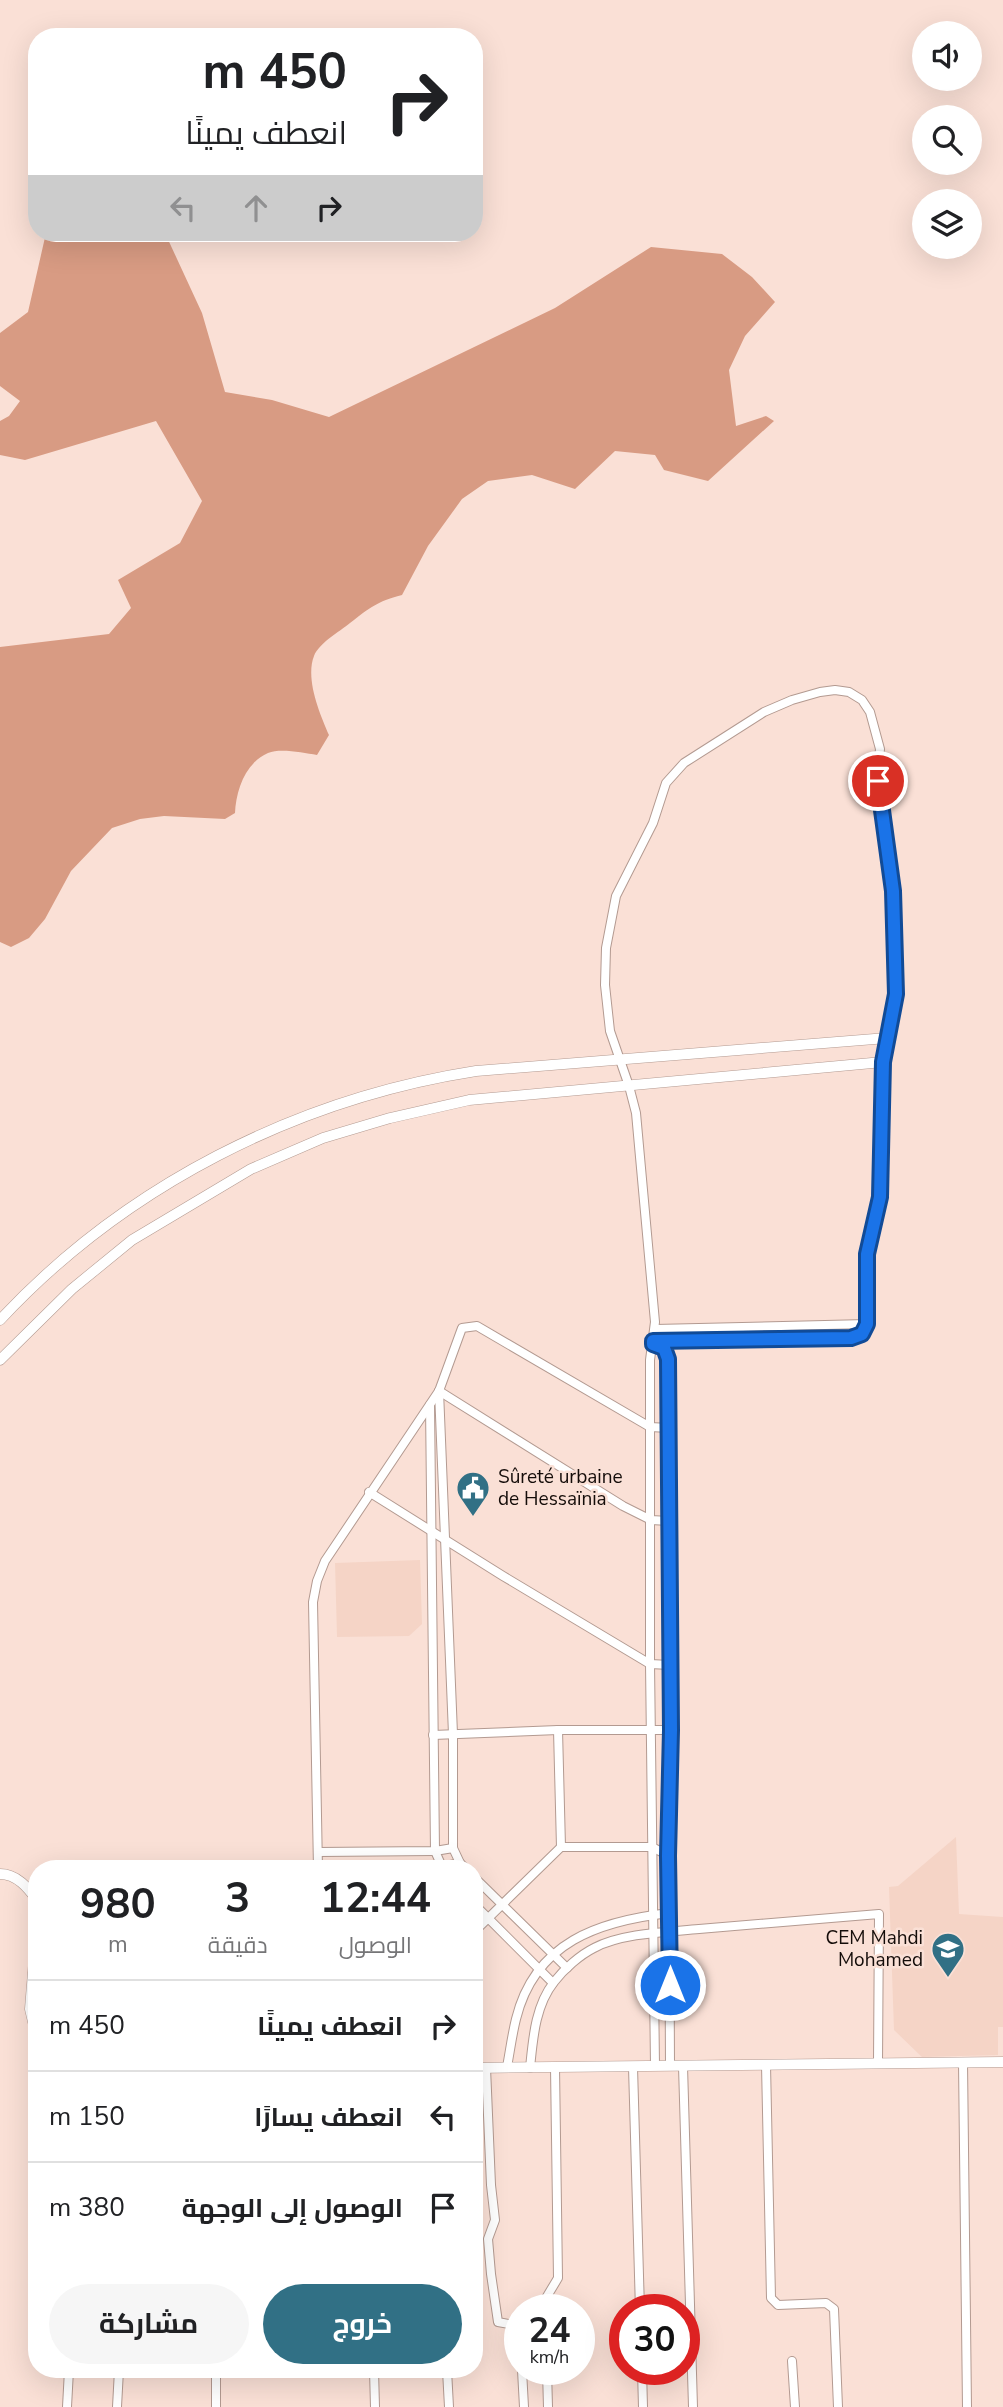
<!DOCTYPE html>
<html lang="ar">
<meta charset="utf-8">
<style>
body{margin:0;font-family:"Nunito Sans",Cairo,sans-serif;background:#f6f6f6;color:#202124;direction:rtl;height:100vh;display:flex;flex-direction:column;font-size:26px;white-space:nowrap}
*{box-sizing:border-box;margin:0}
p{font-size:23px;color:#757577}
.icon{flex:none;width:38px;height:38px;fill:none;stroke:currentColor;stroke-width:2;stroke-linecap:round;stroke-linejoin:round}
.map{position:relative;flex:1;overflow:hidden;direction:ltr}
.sheet{position:absolute;left:28px;top:1860px;width:455px;height:518px;display:flex;flex-direction:column;background:#fff;border-radius:28px;box-shadow:0 7px 28px #0002;direction:rtl}
.sheet>*{flex:none}
.guide{position:absolute;left:28px;top:28px;width:455px;height:214px;border-radius:28px;box-shadow:0 7px 28px #0002;direction:rtl;background:#fff;color:#202124;overflow:hidden}
.tools{position:absolute;left:912px;top:21px;display:grid;gap:14px}
.tools a{display:grid;place-items:center;width:70px;height:70px;border-radius:50%;background:#fff;box-shadow:0 7px 28px #0002;font-size:35px}
.speed{position:absolute;left:504px;top:2294px;display:flex;gap:14px;font-size:35px;font-weight:700;text-align:center}
.speed>*{display:grid;place-content:center;width:91px;height:91px;border-radius:50%;background:#fff;box-shadow:0 7px 28px #0002;line-height:1}
.speed small{font-size:18px;font-weight:400}
.speed .limit{border:10px solid #d22;background:#fff;color:#111}
.pin{position:absolute;display:grid;place-items:center;width:60px;height:60px;color:#fff;margin:-30px;border:4px solid #fff;border-radius:50%;box-shadow:0 2px 7px #0007}
.me{position:absolute;width:77px;margin:-38px;rotate:0deg;stroke-linejoin:round;filter:drop-shadow(0 0 5px #0008)}
.turn{display:flex;align-items:center;gap:24px;height:147px;padding:0 21px;font-size:32px}
.turn .icon{width:91px;height:91px;stroke-width:2.5}
.turn b{display:block;font-size:49px;line-height:60px}
.lanes{display:flex;align-items:center;height:66px;padding:0 21px;background:#0003;justify-content:center;gap:35px;direction:ltr}
.lanes .off{opacity:.35}
.eta{display:flex;justify-content:space-evenly;align-items:center;height:119px;text-align:center}
.eta b{font-size:42px;font-weight:700;line-height:49px}
.button{display:flex;gap:14px;margin-top:auto;padding:14px 21px}
.button a{flex:1;height:80px;border-radius:42px;background:#317085;color:#fff;font-size:28px;font-weight:700;line-height:80px;text-align:center}
.button a+a{background:#f6f6f6;color:#202124}
ul{padding:0;list-style:none}
li{display:flex;align-items:center;gap:21px;height:91px;padding:0 21px;border-top:2px solid #e0e0e0}
li div{flex:1}
li b{display:block;font-size:26px}
li em{font-style:normal}
.map>svg:first-child{display:block}
</style>
<div class="map">
<svg width="1003" height="2407" viewBox="0 0 1003 2407">
<rect width="100%" height="100%" fill="#fae0d6"/>
<!-- built -->
<g fill="#f5d4c6">
<path d="M 420,1560 L 422,1624 L 409,1636 L 337,1637 L 335,1563 Z"/>
<path d="M 956,1837 L 959,1914 L 1003,1917 L 1003,2027 L 998,2027 L 998,2055 L 922,2057 L 894,2030 L 889,1887 L 898,1886 Z"/>
</g>
<!-- forest -->
<path fill="#d89b83" d="M 46,233 L 165,233 L 202,313 L 225,392 L 272,400 L 329,417 L 555,308 L 651,247 L 722,254 L 752,277 L 775,302 L 745,336 L 729,370 L 736,426 L 766,416 L 774,421 L 708,481 L 664,470 L 655,455 L 615,451 L 575,489 L 532,475 L 488,481 L 462,499 L 428,546 L 402,595 C 376,602 371,607 350,623 C 339,632 319,643 314,656 C 305,679 320,714 329,735 L 317,755 C 303,753 281,748 268,753 C 245,763 236,791 235,813 L 225,819 L 164,816 L 140,819 L 112,828 L 71,871 L 45,919 L 29,938 L 11,947 L 0,942 L 0,647 L 109,634 L 131,608 L 118,580 L 180,543 L 202,501 L 156,421 L 25,460 L 0,455 L 0,421 L 9,416 L 20,401 L 0,386 L 0,333 L 28,312 Z"/>
<g fill="none" stroke-linecap="round" stroke-linejoin="round">
<defs>
<g id="minor">
<path d="M 655,1329 L 867,1324"/>
<path d="M 653,1341 L 851,1338 C 857,1337 862,1336 865,1331 C 875,1314 867,1275 867,1255 C 868,1235 879,1217 880,1197 L 882,1075 L 887,1038 L 896,1002 L 895,927 L 889,856 L 877,775 L 880,749 L 870,712 L 862,700 L 849,692 L 835,690 L 820,692 L 792,700 L 764,712 L 684,763 L 666,783 L 653,823 L 616,896 L 606,948 L 605,985 L 610,1031 L 629,1086 L 636,1113 L 655,1322 L 650,1360 L 650,1664 L 655,2066"/>
<path d="M 653,1344 L 664,1348 L 668,1359 L 672,1730 L 669,1856 L 670,2066"/>
<path d="M 439,1391 L 453,1734 L 453,1848 L 460,1863 L 466,1869"/>
<path d="M 439,1391 L 623,1506 L 651,1520 L 669,1521"/>
<path d="M 430,1405 L 435,1851 L 443,1869"/>
<path d="M 369,1492 L 503,1576 L 650,1664 L 670,1665"/>
<path d="M 558,1730 L 561,1847"/>
<path d="M 433,1735 L 558,1730 L 672,1730"/>
<path d="M 318,1852 L 435,1851 L 453,1848"/>
<path d="M 318,1869 L 313,1602 L 317,1581 L 325,1561 L 439,1391 L 462,1328 L 477,1326 L 650,1427 L 669,1428"/>
<path d="M 376,1869 L 441,1867 L 460,1863"/>
<path d="M 474,1877 L 567,1968"/>
<path d="M 474,1904 L 553,1983"/>
<path d="M 474,1932 L 561,1847 L 652,1847 L 669,1856"/>
<path d="M 963,2062 L 967,2407"/>
<path d="M 766,2065 L 771,2298 L 778,2305 L 826,2303 L 834,2309 L 838,2407"/>
<path d="M 683,2066 L 693,2407"/>
<path d="M 507,2067 C 510,2051 512,2035 516,2019 C 535,1942 599,1921 669,1913"/>
<path d="M 633,2067 L 640,2310"/>
<path d="M 486,2068 L 491,2185 L 495,2220 L 488,2239 L 491,2274 L 498,2322 L 514,2325 L 520,2333"/>
<path d="M 530,2068 C 533,2039 535,2006 554,1982 C 564,1969 580,1955 594,1948 C 622,1933 668,1932 699,1929 C 759,1924 819,1919 879,1914 L 878,2063"/>
<path d="M 545,2310 L 546,2298 L 558,2278 L 555,2067"/>
<path d="M 792,2361 L 795,2407"/>
<path d="M 374,2370 L 375,2407"/>
<path d="M 447,2370 L 449,2407"/>
<path d="M 522,2370 L 524,2407"/>
<path d="M 547,2370 L 548,2407"/>
<path d="M 642,2370 L 643,2407"/>
<path d="M 67,2407 L 69,2370"/>
<path d="M 117,2407 L 119,2370"/>
<path d="M 216,2407 L 216,2370"/>
</g>
<g id="tertiary">
<path d="M 0,1320 C 125,1186 296,1099 476,1071 L 887,1038"/>
<path d="M 0,1360 L 72,1289 L 132,1240 L 251,1169 L 323,1138 L 390,1118 L 469,1100 L 883,1062"/>
<path d="M 0,1874 C 17,1874 28,1888 37,1900"/>
<path d="M 37,1924 L 30,2009 L 35,2030 L 37,2031"/>
<path d="M 474,2068 L 1003,2062"/>
</g>
</defs>
<!-- minor casing -->
<use href="#minor" stroke="#b39a91" stroke-width="10"/>
<!-- tertiary casing -->
<use href="#tertiary" stroke="#b39a91" stroke-width="11"/>
<!-- minor -->
<use href="#minor" stroke="#fff" stroke-width="8"/>
<!-- tertiary -->
<use href="#tertiary" stroke="#fff" stroke-width="10"/>
</g>
<g fill="none" stroke-linecap="round" stroke-linejoin="round">
<defs>
<path id="route" d="M 670,1985 L 668,1856 L 671,1730 L 668,1359 L 664,1348 L 653,1344 L 653,1341 L 851,1338 L 862,1334 L 867,1324 L 867,1254 L 880,1197 L 883,1062 L 896,994 L 893,891 L 878,781"/>
</defs>
<!-- route casing -->
<use href="#route" stroke="#114b97" stroke-width="18"/>
<!-- route -->
<use href="#route" stroke="#1a73e8" stroke-width="12"/>
</g>
<!-- icons -->
<defs>
<symbol id="civic-pin" viewBox="-11 -11 22 30"><path d="M0 17L-7.5 6A9.5 9.5 0 1 1 7.5 6Z" fill="#317085" stroke="#fae0d6"/><path d="M-.6-6.5H3V-4.5H.6V-3L4-1V1h2V6H-6V1h2V-1L-.6-3ZM-1.2 2.5V6h2.4V2.5Z" fill="#fff"/></symbol>
<symbol id="school-pin" viewBox="-11 -11 22 30"><path d="M0 17L-7.5 6A9.5 9.5 0 1 1 7.5 6Z" fill="#317085" stroke="#fae0d6"/><path d="M0-5L7-2L0 1L-7-2ZM-4 1L0 2.5L4 1V4Q0 6-4 4Z" fill="#fff"/></symbol>
</defs>
<g fill-rule="evenodd">
<use href="#civic-pin" x="454" y="1469" width="38" height="52"/>
<use href="#school-pin" x="929" y="1930" width="38" height="52"/>
</g>
<g text-anchor="middle" dominant-baseline="central" stroke-width="5" stroke-linejoin="round" paint-order="stroke">
<!-- poi labels -->
<g font-size="19" fill="#140c09" stroke="#fae0d6" text-anchor="start">
<text x="498" y="1477">Sûreté urbaine<tspan x="498" dy="22">de Hessaïnia</tspan></text>
<text x="923" y="1938" text-anchor="end">CEM Mahdi<tspan x="923" dy="22">Mohamed</tspan></text>
</g>
</g>
</svg>
<div class="tools">
<a><svg class="icon" aria-label="sound" viewBox="0 0 24 24"><path d="M4 9h4l5-4v14l-5-4H4zM17 9q2 3 0 6"/></svg></a>
<a><svg class="icon" aria-label="search" viewBox="0 0 24 24"><circle cx="10" cy="10" r="6"/><path d="M15 15l6 6"/></svg></a>
<a><svg class="icon" aria-label="layers" viewBox="0 0 24 24"><path d="M12 4l9 5-9 5-9-5zM3 14l9 5 9-5"/></svg></a>
</div>
<div class="speed"><div>24<small>km/h</small></div><div class="limit">30</div></div>
<div class="pin" style="left:878px;top:781px;background:#d93025"><svg class="icon" aria-label="arrive" viewBox="0 0 24 24"><path d="M6 21V4h12l-3 4 3 4H6"/></svg></div>
<svg class="me" style="left:670px;top:1985px" viewBox="-20 -20 40 40"><circle r="17" fill="#1a73e8" stroke="#fff" stroke-width="3"/><path d="M0-11L8 9 0 5-8 9z" fill="#fff"/></svg>
<div class="guide">
<div class="turn"><svg class="icon" aria-label="right" viewBox="0 0 24 24"><path d="M7 20v-9h11M14 6l5 5-5 5"/></svg><div><b>450 m</b>انعطف يمينًا</div></div>
<div class="lanes"><svg class="icon off" aria-label="left" viewBox="0 0 24 24"><path d="M17 20v-9H6M10 6l-5 5 5 5"/></svg><svg class="icon off" aria-label="ahead" viewBox="0 0 24 24"><path d="M12 20V5M6 11l6-6 6 6"/></svg><svg class="icon" aria-label="right" viewBox="0 0 24 24"><path d="M7 20v-9h11M14 6l5 5-5 5"/></svg></div>
</div>
<section class="sheet">
<div class="eta">
<div><b>12:44</b><p>الوصول</p></div>
<div><b>3</b><p>دقيقة</p></div>
<div><b>980</b><p>m</p></div>
</div>
<ul>
<li><svg class="icon" aria-label="right" viewBox="0 0 24 24"><path d="M7 20v-9h11M14 6l5 5-5 5"/></svg><div><b>انعطف يمينًا</b></div><em>450 m</em></li>
<li><svg class="icon" aria-label="left" viewBox="0 0 24 24"><path d="M17 20v-9H6M10 6l-5 5 5 5"/></svg><div><b>انعطف يسارًا</b></div><em>150 m</em></li>
<li><svg class="icon" aria-label="arrive" viewBox="0 0 24 24"><path d="M6 21V4h12l-3 4 3 4H6"/></svg><div><b>الوصول إلى الوجهة</b></div><em>380 m</em></li>
</ul>
<div class="button"><a>خروج</a><a>مشاركة</a></div>
</section>
</div>
